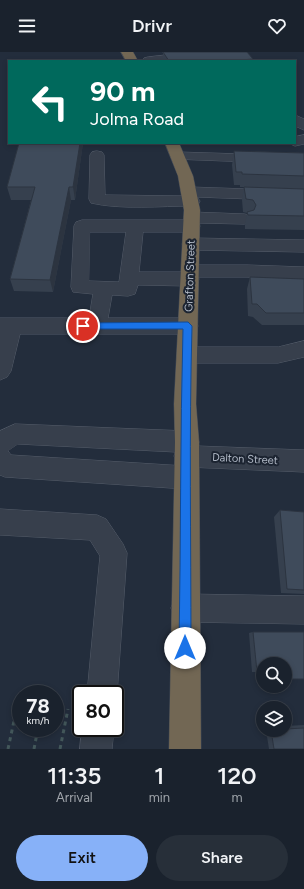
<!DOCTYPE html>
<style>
body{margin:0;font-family:Figtree,sans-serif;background:#272f39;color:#f1f3f6;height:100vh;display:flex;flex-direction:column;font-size:15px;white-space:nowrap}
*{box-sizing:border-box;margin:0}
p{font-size:13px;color:#9fa4aa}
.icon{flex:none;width:22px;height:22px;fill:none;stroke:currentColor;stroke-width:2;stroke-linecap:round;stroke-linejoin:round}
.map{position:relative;height:697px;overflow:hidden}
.sheet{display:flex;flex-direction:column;background:#1a222d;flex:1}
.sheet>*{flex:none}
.hud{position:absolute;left:8px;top:8px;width:288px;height:84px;border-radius:0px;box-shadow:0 2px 6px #0003,0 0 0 1px #383f49;background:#00695c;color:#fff;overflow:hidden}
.buttons{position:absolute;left:256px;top:605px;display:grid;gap:8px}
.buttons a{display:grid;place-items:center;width:36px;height:36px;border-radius:50%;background:#1a222d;box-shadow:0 2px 6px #0003,0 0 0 1px #383f49;font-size:20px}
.speed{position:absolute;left:12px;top:633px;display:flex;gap:8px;font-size:20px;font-weight:700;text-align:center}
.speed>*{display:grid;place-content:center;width:52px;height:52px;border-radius:50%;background:#1a222d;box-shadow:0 2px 6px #0003,0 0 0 1px #383f49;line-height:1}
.speed small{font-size:10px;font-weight:400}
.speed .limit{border:2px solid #111;border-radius:6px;background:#fff;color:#111}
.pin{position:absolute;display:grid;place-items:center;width:34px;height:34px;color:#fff;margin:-17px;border:2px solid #fff;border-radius:50%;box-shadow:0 1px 4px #0007}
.me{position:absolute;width:44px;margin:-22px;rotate:0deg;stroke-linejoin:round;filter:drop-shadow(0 0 3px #0008)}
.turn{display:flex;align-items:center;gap:14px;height:84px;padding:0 16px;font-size:18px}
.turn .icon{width:52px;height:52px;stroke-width:2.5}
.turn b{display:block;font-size:28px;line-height:34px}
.eta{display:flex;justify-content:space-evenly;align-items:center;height:68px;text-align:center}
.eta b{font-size:24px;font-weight:600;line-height:28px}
.button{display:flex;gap:8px;margin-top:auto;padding:8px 16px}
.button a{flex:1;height:46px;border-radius:24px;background:#87b1f8;color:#111;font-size:16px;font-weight:600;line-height:46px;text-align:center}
.button a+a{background:#272f39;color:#f1f3f6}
header{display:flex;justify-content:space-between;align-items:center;height:52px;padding:0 16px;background:#1a222d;font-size:18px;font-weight:600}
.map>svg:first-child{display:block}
</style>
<header><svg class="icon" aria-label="menu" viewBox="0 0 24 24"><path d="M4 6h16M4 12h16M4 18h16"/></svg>Drivr<svg class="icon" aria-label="heart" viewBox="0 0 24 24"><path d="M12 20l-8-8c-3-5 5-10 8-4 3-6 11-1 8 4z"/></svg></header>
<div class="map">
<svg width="304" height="697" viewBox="0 0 304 697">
<rect width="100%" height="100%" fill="#232d3c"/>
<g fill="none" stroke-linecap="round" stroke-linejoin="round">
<defs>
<g id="minor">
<path d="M 192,0 L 227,0 L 225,2 L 221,4 L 177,9 L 142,9 L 144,6 L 148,5 Z"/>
<path d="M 295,63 L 304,67 L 304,78 L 295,74 Z"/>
<path d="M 304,83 L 304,92 L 295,94 L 288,91 L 295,91 L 295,85 Z"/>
<path d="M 97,99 L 102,100 L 104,103 L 105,143 L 186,144 L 182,140 L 184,137 L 190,135 L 304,139 L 304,149 L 197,145 L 200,149 L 198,153 L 192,154 C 161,154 121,158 91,151 L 89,147 L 90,103 L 92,100 Z"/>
<path d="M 178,100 L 304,104 L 304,112 L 173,107 L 171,104 L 173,101 Z"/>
<path d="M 192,160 L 244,162 L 250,163 L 252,167 L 250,171 L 244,172 L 198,171 L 200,174 L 198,178 L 192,180 L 143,180 L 139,220 L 182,220 L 184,214 L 190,213 L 247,213 L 304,215 L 304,229 L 247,225 L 198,225 L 199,227 L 197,232 L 190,234 L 138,233 L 135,242 L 128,244 L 112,243 L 108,266 L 188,266 L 195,269 L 198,274 L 195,279 L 188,282 L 20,282 L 11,319 L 7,325 L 0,328 L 0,266 L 89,266 L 93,242 L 73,240 L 71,235 L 74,174 L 76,170 L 82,168 L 186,168 L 184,165 L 186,161 ZM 90,180 L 126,180 L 119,230 L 89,229 Z"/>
<path d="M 191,186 L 304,188 L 304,200 L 191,198 L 185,196 L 182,192 L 185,188 Z"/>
<path d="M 304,289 L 304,305 L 278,311 L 187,311 L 180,309 L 177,303 L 180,297 L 187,295 L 278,295 Z"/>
<path d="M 15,372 L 187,379 L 195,383 L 199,390 L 197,394 L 304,398 L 304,420 L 187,415 L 195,418 L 198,426 L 195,434 L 186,437 L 5,425 L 0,423 L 0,379 ZM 18,392 L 176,400 L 174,404 L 178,412 L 185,414 L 11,403 L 8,399 Z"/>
<path d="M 0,457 L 97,463 L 106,467 L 123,492 L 127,501 L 117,642 L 115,648 L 115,642 L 87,642 L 100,504 L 90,488 L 0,483 Z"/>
<path d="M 185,542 L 304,544 L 304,572 L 185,570 L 175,566 L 171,556 L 175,546 Z"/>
<path d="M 82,676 L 114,676 L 112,697 L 80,697 Z"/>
</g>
<g id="highway">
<path d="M 121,0 L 133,0 L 138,9 L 126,9 Z"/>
<path d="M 165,91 L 179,91 L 193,124 L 200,158 L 196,352 L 199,390 L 201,697 L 169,697 L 175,390 L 174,352 L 184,158 L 178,124 Z"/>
</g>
</defs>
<!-- minor casing -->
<use href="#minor" stroke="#555d6a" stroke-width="1"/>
<!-- highway casing -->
<use href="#highway" stroke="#424a57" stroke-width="1"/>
<!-- path -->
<g stroke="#43575a" stroke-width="3" stroke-dasharray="4 4" stroke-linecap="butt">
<path d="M 8,697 L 17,655"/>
<path d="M 34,697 L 38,676"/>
<path d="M 60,697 L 68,657"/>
</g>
<!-- minor -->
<use href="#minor" fill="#373f4c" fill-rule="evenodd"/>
<!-- highway -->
<use href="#highway" fill="#726754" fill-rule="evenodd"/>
</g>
<!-- wall -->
<g fill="#36404e">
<path d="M 162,0 L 247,0 L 252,9 L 163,9 L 163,1 Z"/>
<path d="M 19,91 L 83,91 L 75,148 L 71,148 L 53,240 L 14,239 L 10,227 L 31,148 L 11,148 L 7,135 Z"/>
<path d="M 234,99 L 304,101 L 304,178 L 245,177 L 245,173 L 247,161 L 243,160 L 242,148 L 244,135 L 240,135 L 240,133 L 234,133 L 232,113 Z"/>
<path d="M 250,225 L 304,227 L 304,273 L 262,273 L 253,265 L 248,264 L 247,237 Z"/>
<path d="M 280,458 L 304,460 L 304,542 L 281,541 L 274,465 Z"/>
<path d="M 253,580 L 263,612 L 263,626 L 262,620 L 252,620 L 249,581 Z"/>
<path d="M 304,673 L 304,697 L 269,697 L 266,678 L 285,678 L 285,674 Z"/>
</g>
<!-- shaded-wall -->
<g fill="#2c3440">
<path d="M 253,7 L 252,9 L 241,9 L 241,8 Z"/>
<path d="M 80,91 L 83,91 L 75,148 L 73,135 Z"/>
<path d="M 69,135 L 71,148 L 53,240 L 50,228 Z"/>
</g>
<!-- building -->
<g fill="#3f4b5b" stroke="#2c3440">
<path d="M 163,0 L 247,0 L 253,7 L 241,8 L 241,9 L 169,9 Z"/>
<path d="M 19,91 L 80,91 L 73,135 L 69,135 L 50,228 L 10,227 L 35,135 L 7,135 Z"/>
<path d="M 234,99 L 304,101 L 304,124 L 242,122 L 242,120 L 236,120 Z"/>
<path d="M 244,135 L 304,137 L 304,164 L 248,163 L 247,160 L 254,158 L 256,153 L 253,148 L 246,147 Z"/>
<path d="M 250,225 L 304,227 L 304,261 L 266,261 L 257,252 L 252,252 Z"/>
<path d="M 280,458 L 304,460 L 304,538 L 287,537 Z"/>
<path d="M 253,580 L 304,580 L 304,627 L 285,627 L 285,612 L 263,612 L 263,620 L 257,620 Z"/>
<path d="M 304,676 L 304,697 L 274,697 L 271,678 L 285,678 L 285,677 Z"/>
</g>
<!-- route -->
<path fill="#1a73e8" stroke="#114b97" d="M 188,270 L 192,274 C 189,381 191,488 191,596 L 189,600 L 185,602 L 181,600 L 179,596 C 181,489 180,383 183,277 L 83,277 L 79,274 L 83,271 Z"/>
<g text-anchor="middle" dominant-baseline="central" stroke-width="4" stroke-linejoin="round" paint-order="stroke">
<!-- street labels -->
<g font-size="11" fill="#b2bac7" stroke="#1c2431">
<text transform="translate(190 224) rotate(-88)">Grafton Street</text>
<text transform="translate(245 407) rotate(3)">Dalton Street</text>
</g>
</g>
</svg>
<div class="buttons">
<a><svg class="icon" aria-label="search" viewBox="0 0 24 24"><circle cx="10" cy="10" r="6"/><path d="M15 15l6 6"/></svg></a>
<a><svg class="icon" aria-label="layers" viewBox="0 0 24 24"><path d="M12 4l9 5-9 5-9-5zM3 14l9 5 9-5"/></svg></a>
</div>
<div class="speed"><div>78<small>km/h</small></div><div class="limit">80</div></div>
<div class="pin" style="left:83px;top:274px;background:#d93025"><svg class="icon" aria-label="arrive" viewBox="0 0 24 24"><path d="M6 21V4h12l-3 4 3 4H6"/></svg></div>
<svg class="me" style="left:185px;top:596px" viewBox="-20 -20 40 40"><circle r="19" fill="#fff"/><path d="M0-13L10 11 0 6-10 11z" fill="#1a73e8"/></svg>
<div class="hud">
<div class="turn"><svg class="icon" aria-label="left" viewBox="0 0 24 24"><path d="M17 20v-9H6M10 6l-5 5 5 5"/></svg><div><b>90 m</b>Jolma Road</div></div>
</div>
</div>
<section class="sheet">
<div class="eta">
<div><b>11:35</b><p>Arrival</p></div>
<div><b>1</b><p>min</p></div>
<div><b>120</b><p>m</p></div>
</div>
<div class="button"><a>Exit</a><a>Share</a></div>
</section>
